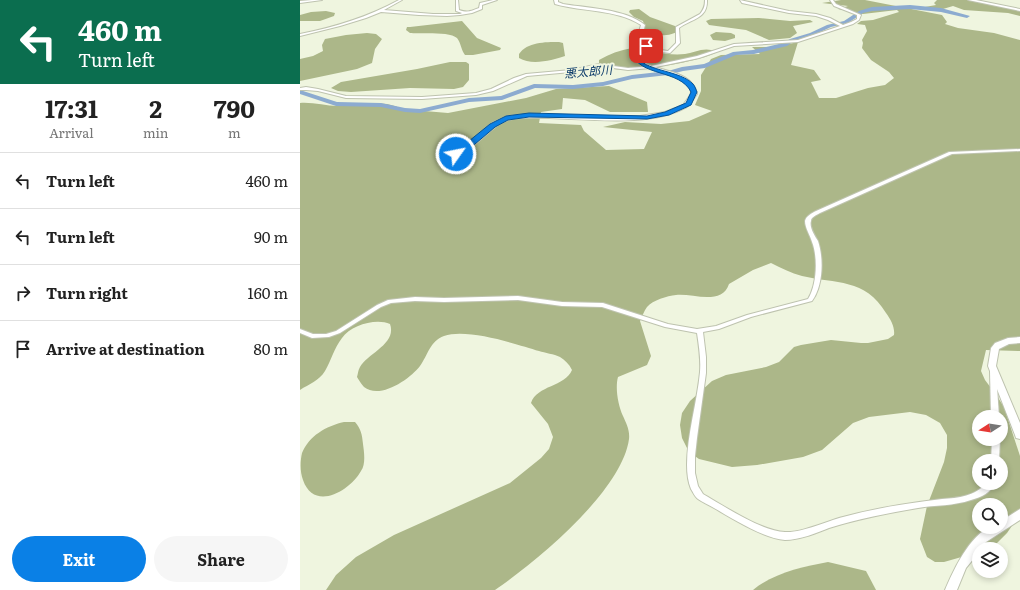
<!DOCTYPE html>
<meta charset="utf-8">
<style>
body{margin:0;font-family:Literata,"Noto Sans JP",serif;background:#f6f6f6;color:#222;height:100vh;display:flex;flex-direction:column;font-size:15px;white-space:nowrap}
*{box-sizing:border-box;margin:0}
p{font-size:13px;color:#767676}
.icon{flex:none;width:22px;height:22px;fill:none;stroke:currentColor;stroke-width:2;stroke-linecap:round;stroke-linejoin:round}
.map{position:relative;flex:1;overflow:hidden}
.panel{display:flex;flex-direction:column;background:#fff;width:300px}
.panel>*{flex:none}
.banner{background:#0b6e4f;color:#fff;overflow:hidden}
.needle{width:26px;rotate:258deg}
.controls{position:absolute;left:672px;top:410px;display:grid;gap:8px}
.controls a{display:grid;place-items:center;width:36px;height:36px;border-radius:50%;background:#fff;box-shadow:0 2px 6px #0003;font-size:20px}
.pin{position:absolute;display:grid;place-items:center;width:34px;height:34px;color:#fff;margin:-17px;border-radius:8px;box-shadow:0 2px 6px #0006}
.me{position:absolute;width:44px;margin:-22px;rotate:57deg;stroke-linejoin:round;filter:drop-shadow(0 0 3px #0008)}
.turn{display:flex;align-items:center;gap:14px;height:84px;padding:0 12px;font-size:18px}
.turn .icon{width:52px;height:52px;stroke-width:2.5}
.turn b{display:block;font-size:28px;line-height:34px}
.eta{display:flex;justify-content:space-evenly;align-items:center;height:68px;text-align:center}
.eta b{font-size:24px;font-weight:700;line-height:28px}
.cta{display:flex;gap:8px;margin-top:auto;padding:8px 12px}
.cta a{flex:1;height:46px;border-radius:24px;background:#0a80e6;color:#fff;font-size:16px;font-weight:700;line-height:46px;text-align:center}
.cta a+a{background:#f6f6f6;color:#222}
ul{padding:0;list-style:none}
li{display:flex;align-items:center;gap:12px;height:56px;padding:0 12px;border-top:1px solid #e0e0e0}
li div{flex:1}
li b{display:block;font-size:15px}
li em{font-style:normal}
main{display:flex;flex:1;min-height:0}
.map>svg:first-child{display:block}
</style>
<main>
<section class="panel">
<div class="banner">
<div class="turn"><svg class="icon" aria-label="left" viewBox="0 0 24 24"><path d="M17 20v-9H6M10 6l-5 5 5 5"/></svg><div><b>460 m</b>Turn left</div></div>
</div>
<div class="eta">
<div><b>17:31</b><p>Arrival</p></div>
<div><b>2</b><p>min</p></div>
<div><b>790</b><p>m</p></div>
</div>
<ul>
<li><svg class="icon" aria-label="left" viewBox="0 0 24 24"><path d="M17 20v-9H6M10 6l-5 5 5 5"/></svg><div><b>Turn left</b></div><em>460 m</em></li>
<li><svg class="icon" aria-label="left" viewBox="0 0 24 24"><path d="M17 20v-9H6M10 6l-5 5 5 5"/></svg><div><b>Turn left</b></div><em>90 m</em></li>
<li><svg class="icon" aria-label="right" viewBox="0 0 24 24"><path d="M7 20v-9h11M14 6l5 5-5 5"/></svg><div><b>Turn right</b></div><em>160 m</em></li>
<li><svg class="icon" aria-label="arrive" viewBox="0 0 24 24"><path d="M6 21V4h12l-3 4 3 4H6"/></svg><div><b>Arrive at destination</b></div><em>80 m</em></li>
</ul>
<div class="cta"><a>Exit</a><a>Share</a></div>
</section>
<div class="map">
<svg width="720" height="590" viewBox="0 0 720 590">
<rect width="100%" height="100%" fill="#eff5df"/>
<!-- forest -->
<g fill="#acb789" fill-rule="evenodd">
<path d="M 565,0 L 642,15 L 647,22 L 645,24 L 658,28 L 694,33 L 720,40 L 720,351 L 686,350 L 681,371 L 685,380 L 697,396 L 704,407 L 720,456 L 720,514 L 707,533 L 692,548 L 679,549 L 679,552 L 644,562 L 635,562 L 627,557 L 620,539 L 627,506 L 644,462 L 647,448 L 647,435 L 640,423 L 626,415 L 610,412 L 569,417 L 553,423 L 522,450 L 503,457 L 457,465 L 432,467 L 399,459 L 389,452 L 382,438 L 380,425 L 382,413 L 390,401 L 412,381 L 426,375 L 466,367 L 479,362 L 494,347 L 501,345 L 531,340 L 561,343 L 568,343 L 588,339 L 594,335 C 595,327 591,320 586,313 C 565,278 536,284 502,276 C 491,273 481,268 471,263 L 453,270 L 429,284 C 422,306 392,293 376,295 C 367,296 353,300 347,307 C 344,311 342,317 340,321 L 351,356 L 347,365 L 318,377 C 315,388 318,405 323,416 C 326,423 330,430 329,439 C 322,491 237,561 195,590 L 26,590 L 36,575 L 56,557 L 94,535 L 210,483 L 241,458 L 249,449 L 253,437 L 248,424 L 231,403 C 237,385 265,387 272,370 C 269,364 265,360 260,357 C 254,354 245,353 239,351 C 216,344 167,328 144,336 C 130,341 128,355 120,366 C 110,379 80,400 64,387 C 61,384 59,380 57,377 C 58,374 58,370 60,367 C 68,353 97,344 90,324 C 76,318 51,325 42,338 C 34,348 31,361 25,371 C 19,381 9,384 0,390 L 0,103 C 13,102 25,106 38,106 C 57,107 84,98 101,109 L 148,113 L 226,98 L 256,89 L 309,86 L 347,102 L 348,112 L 310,112 L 285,100 L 263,98 L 262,109 L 241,112 L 239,123 L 281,125 L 284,131 L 306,150 L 344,149 L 352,132 L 303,127 L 325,122 L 361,124 L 389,121 L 412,111 L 395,105 L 401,91 L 401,75 L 411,59 L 421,55 L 460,54 L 452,47 L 475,47 L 498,42 L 491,65 L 514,70 L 521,80 L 511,82 L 519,98 L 536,98 L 568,88 L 585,85 L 594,78 L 589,72 L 571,60 L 562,48 L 563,43 L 562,40 L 567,31 L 565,25 L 557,24 L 561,21 L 573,20 L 599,12 L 597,10 L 563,14 L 538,9 L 548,6 L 522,3 L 541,0 ZM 679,417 L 701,417 L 701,439 L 679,439 ZM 679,461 L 701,461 L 701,483 L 679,483 ZM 679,505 L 701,505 L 701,527 L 679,527 Z"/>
<path d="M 637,0 L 677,0 L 720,9 L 720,16 L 708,13 L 664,10 L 653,6 L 643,9 L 625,7 L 636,5 L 634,3 Z"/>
<path d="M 339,9 L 350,17 L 375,26 L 379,30 C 373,37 354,36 346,33 L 343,21 L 334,17 L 329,12 L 330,10 Z"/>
<path d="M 26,11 L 35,13 L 34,16 L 20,21 L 0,21 L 0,15 L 11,12 Z"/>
<path d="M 459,18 L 490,21 L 510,20 L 513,22 L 493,26 L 497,33 L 490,38 L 469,40 L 446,30 L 409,25 L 406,21 L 411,19 Z"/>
<path d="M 162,21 L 177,38 L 201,48 L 200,50 L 173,55 L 165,55 C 161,50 161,43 157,38 C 150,31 120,34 110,33 L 106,30 L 107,27 L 110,27 Z"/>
<path d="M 416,32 L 431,33 L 435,35 L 435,38 L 425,41 L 413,40 L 410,35 Z"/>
<path d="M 67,33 L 76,34 L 82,39 L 75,49 L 72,63 L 57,69 L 0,81 L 0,59 L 13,56 L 23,51 L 22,45 L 25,39 L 46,35 Z"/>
<path d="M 259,42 L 263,43 L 265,56 C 253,60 232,66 219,58 L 219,54 C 227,42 245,42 259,42 Z"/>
<path d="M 332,48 C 350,50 366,56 385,54 C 394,53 406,46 415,52 L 415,53 C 399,62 312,78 299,64 L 299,60 C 309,54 320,50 332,48 Z"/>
<path d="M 150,62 L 166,62 L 169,64 L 169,80 L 163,87 L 154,89 L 110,88 L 51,92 L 38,91 L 31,88 L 41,82 L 117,69 Z"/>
<path d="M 44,422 L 55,422 C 61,429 62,434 63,444 C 64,452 66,464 61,471 C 50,491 14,512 3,480 C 0,472 0,462 2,453 C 9,436 26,426 44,422 Z"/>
<path d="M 528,562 L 566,571 L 576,590 L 453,590 C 474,573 501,567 528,562 Z"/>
</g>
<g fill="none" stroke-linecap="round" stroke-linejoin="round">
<!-- river -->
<path fill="#8cabd0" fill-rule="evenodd" d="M 610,5 L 641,8 L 670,16 L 667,18 L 641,12 L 610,9 L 572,11 L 563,13 L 548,23 L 531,27 L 514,35 L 494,41 L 487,46 L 454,54 L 436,55 L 405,68 L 383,71 L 368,75 L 332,79 L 303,86 L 273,89 L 235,88 L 202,100 L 169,102 L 120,113 L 105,112 L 81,107 L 36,106 L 0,94 L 0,90 L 37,102 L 81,103 L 105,108 L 120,109 L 169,98 L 201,96 L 234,84 L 273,85 L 303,82 L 332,75 L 368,71 L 382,67 L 404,64 L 433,52 L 453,50 L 483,43 L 490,39 L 510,33 L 527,25 L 544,21 L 559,11 L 572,7 Z"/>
<defs>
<g id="street">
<path d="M 12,0 L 22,0 L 0,3 L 0,1 Z"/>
<path d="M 99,0 L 102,0 L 84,10 L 133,14 L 160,14 L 162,13 L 156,11 L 156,0 L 158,0 L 159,10 C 168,13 171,11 179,8 L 180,3 L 193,0 L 197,0 L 182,5 L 182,9 L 172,13 L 160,15 L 147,16 L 119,15 L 81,12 L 66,18 L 40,26 L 0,36 L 0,34 C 35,27 68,17 99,0 Z"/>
<path d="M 405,0 L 407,0 C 408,19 391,19 379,28 L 380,43 L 370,53 L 360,52 L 346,47 L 336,50 L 336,48 L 346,45 L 361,50 L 368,51 L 376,43 L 376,27 L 400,14 C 404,9 405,6 405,0 Z"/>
<path d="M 440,0 L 489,11 L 516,14 L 530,18 L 543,25 L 551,22 L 557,19 L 557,15 L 534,6 L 530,0 L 533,0 L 536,4 L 561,15 L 559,20 L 553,24 L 498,42 L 434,46 L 399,58 L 351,68 L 328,70 L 299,66 L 271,72 L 227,76 L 193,91 L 176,95 L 122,99 L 46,98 L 18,91 L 6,90 L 0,90 L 0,88 L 6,87 L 18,89 L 46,96 L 122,97 L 176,93 L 191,89 L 214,78 L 226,74 L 271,70 L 299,64 L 328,68 L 351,66 L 397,56 L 434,44 L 498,40 L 540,26 L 528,20 L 516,16 L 489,13 L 442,3 Z"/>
<path d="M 720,149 L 720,151 L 652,154 L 520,213 C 517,215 511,217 511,221 C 509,227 515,236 518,241 C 524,259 523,286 512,301 L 451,317 L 419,329 L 403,332 L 406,357 L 406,373 L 397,438 L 395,456 L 395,473 L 398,486 L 403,494 C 424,506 461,531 485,532 C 502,533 527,521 543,517 C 576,508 609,503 642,499 C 658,498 676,496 686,483 L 695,483 C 690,493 682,497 671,500 C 654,506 635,505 618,508 C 588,513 558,519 529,528 C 516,533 500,540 485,540 C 463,538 433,519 414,508 C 409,505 402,502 398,499 C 395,497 393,492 391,489 C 388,482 387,473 387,465 C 387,434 397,403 400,372 C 401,359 399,346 397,333 L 365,327 L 302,307 L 262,306 L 218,300 L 144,302 L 115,301 L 91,303 L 81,307 L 40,333 L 29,337 L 12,338 L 0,333 L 0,329 L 13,334 L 26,334 L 36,331 L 77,305 L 88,300 L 115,297 L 144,298 L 218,296 L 262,302 L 303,303 L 368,324 L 397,329 L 416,326 L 447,315 L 508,299 C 517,285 518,257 512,242 C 510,235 505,228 505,221 C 506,216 512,213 516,211 L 649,152 Z"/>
<path d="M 691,369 L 695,369 L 696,371 L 699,417 L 691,417 L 690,371 Z"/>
<path d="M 692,439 L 700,439 L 699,461 L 691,461 Z"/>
</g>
<g id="secondary">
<path d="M 254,0 L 258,0 L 258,2 L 263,4 C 287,8 326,9 345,25 L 337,57 C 353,74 392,67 397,94 C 394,98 390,106 385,108 C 346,130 270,116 225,118 C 217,118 208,119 201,123 C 189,129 166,157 154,155 L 154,153 L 172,141 L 192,123 L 208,116 L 225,115 L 310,117 L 340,116 L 365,112 L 383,105 L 391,94 C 391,92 391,90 390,88 C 385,74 346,72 333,58 L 333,51 L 341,25 C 316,9 283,12 255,4 Z"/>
<path d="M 668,0 L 676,0 L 720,9 L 720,11 Z"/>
<path d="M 720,337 L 720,343 L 709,344 L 699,349 L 696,366 L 720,423 L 720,439 L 716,438 L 715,435 L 688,366 L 691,348 L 695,343 L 708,338 Z"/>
<path d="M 720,509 L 720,520 L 686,542 L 681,549 L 679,549 L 679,552 L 666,568 L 657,590 L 645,590 C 653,571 670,534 691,527 C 694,526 698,527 701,527 L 701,521 Z"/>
</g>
</defs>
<!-- street casing -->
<use href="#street" stroke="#bec3af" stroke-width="2"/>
<!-- secondary casing -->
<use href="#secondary" stroke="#bec3af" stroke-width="2"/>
<!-- street -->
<use href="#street" fill="#fff" fill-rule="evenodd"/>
<!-- secondary -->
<use href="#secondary" fill="#fff" fill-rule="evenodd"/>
</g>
<!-- route -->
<path fill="#0a80e6" stroke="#065396" d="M 344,44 L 348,46 L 339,50 C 338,53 337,56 339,59 C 348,71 381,71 393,84 C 395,86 396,90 397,92 L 391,105 L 369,115 L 347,119 L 229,117 L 208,120 L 195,127 L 175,144 L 159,155 L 153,154 L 190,124 L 206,116 L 229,113 L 347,116 L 365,112 L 386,103 L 391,92 C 380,69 339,77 332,53 L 334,49 Z"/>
<g text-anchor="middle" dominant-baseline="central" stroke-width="4" stroke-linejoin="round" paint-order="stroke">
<!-- far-water labels -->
<g font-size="12" font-style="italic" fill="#0f3d6b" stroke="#eff5df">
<text transform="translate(288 71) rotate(-5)">悪太郎川</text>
</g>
</g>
</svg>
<div class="controls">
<a><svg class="needle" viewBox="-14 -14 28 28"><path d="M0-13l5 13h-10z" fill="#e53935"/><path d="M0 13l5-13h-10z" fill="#767676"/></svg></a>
<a><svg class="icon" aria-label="sound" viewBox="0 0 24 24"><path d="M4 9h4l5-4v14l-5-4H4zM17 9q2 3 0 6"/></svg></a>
<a><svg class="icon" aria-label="search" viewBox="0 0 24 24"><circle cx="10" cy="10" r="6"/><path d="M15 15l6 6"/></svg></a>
<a><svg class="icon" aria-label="layers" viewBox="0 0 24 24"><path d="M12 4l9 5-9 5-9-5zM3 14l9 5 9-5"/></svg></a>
</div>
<div class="pin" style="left:346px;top:46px;background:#d93025"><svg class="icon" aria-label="arrive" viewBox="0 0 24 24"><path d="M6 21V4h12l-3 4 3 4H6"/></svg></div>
<svg class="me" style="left:156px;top:154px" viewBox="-20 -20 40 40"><circle r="17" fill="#0a80e6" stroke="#fff" stroke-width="3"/><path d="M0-11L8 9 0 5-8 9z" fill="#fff"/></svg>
</div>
</main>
